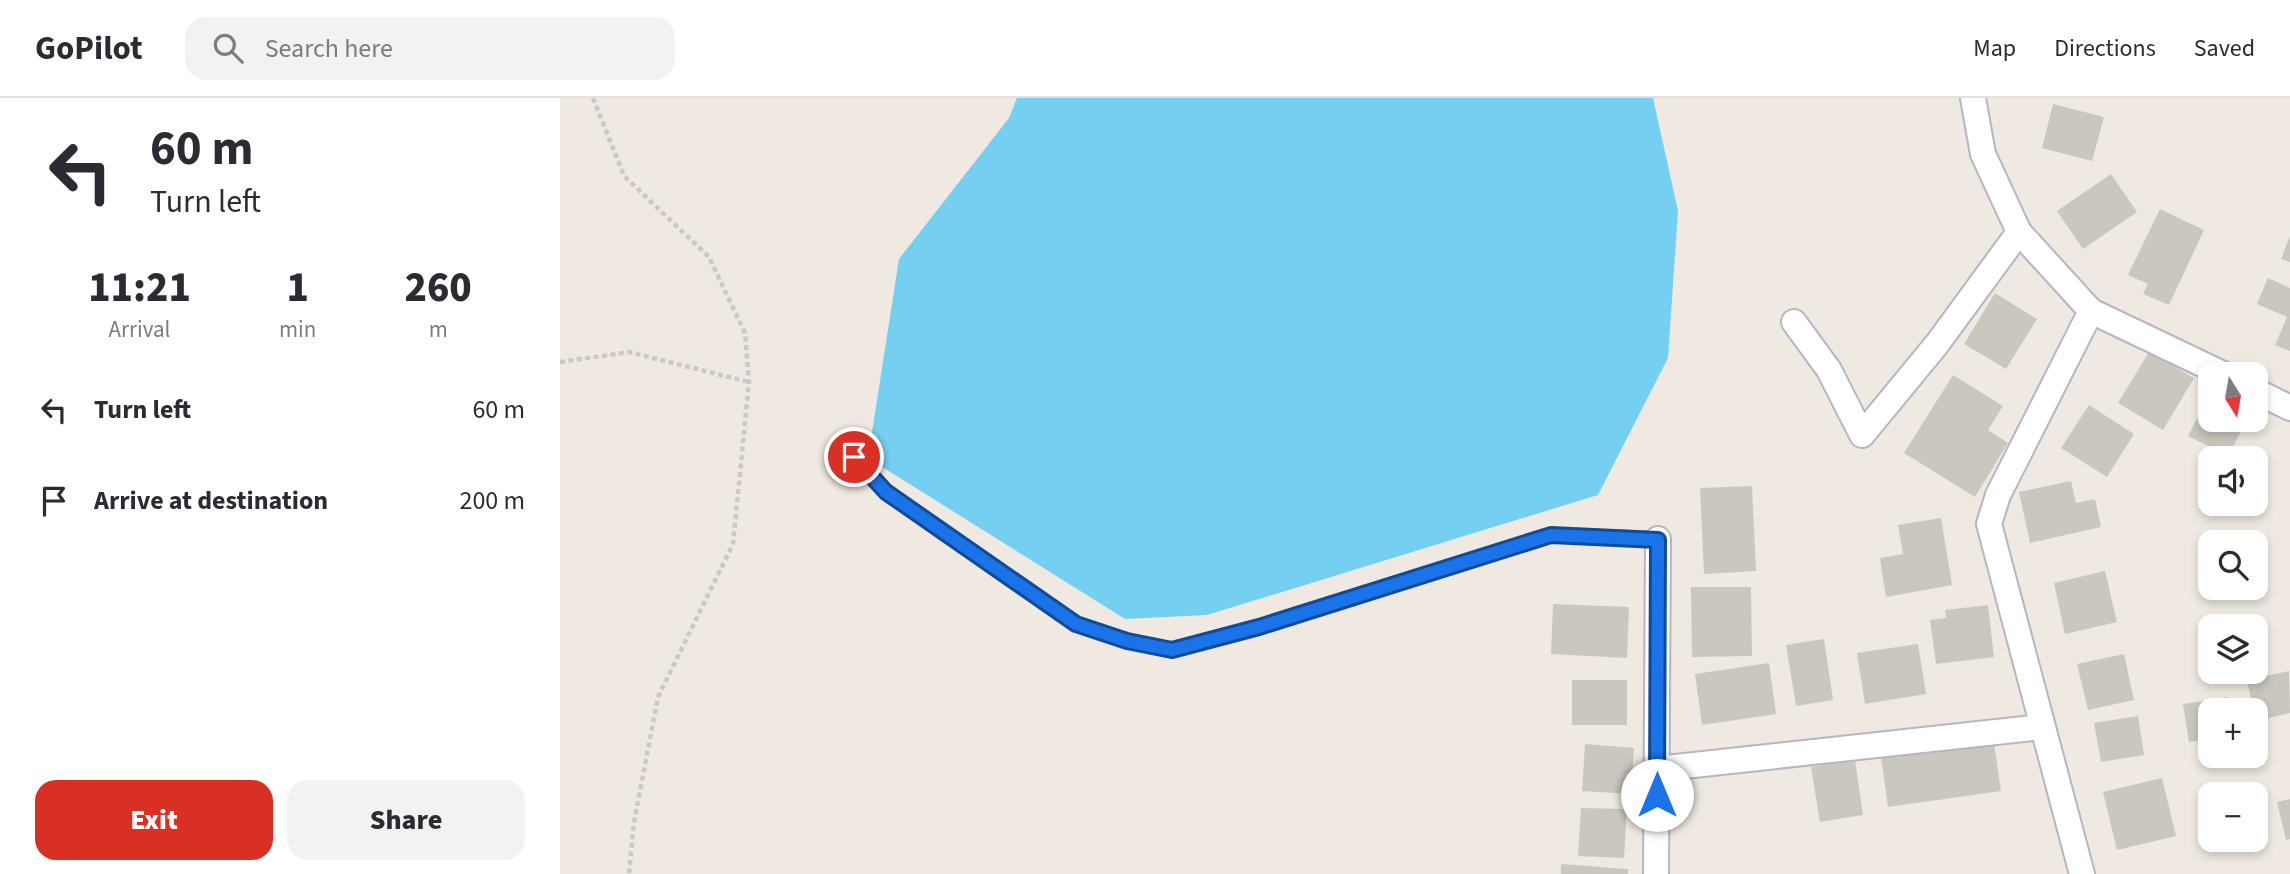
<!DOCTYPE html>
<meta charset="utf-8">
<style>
body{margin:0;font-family:"Source Sans 3",sans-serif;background:#f2f2f3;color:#2b2b33;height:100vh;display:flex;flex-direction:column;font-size:26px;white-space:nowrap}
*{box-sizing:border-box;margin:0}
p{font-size:23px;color:#7c7c81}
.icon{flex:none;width:38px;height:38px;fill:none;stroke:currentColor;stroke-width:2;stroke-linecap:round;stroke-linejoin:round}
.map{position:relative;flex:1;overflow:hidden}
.details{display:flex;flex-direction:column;background:#fff;width:560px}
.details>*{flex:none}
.banner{background:#fff;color:#2b2b33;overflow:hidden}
.needle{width:46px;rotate:169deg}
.controls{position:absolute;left:1638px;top:264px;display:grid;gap:14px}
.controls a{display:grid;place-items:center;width:70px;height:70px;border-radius:14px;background:#fff;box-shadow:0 4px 10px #0003;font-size:35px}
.pin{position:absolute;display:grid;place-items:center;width:60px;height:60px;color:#fff;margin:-30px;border:4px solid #fff;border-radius:50%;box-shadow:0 2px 7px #0007}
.me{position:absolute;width:77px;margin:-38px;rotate:0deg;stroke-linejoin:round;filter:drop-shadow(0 0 5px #0008)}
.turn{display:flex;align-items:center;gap:24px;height:147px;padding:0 35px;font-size:32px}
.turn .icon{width:91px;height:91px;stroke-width:2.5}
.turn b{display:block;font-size:49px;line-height:60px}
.eta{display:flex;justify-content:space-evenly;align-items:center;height:119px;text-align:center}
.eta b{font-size:42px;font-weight:800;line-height:49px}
.button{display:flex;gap:14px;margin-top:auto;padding:14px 35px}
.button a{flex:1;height:80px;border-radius:21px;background:#d93025;color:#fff;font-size:28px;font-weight:800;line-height:80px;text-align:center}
.button a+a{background:#f2f2f3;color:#2b2b33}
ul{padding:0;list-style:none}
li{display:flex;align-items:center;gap:21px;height:91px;padding:0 35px}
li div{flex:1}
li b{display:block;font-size:26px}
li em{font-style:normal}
header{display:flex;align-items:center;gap:42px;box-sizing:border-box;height:98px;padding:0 35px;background:#fff;border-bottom:2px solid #e1e1e2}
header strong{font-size:33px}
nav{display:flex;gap:38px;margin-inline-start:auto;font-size:24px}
.search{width:490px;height:63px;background:#f2f2f3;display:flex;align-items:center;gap:18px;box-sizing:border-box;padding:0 24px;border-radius:21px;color:#7c7c81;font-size:26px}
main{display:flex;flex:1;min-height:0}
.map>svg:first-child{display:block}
</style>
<header>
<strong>GoPilot</strong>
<div class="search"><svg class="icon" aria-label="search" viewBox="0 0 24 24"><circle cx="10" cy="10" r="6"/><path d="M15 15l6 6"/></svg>Search here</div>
<nav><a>Map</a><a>Directions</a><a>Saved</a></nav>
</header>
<main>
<section class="details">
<div class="banner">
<div class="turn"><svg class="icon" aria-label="left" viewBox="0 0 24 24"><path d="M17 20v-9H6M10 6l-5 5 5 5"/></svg><div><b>60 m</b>Turn left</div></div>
</div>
<div class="eta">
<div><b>11:21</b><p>Arrival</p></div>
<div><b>1</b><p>min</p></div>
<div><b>260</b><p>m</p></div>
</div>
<ul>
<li><svg class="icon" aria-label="left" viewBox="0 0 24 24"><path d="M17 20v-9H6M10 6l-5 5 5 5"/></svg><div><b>Turn left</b></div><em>60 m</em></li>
<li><svg class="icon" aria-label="arrive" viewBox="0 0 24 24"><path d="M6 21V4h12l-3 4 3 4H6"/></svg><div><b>Arrive at destination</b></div><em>200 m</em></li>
</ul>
<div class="button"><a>Exit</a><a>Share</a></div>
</section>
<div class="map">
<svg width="1730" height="776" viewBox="0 0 1730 776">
<rect width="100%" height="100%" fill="#efe9e1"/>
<!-- water -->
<path fill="#75cff0" d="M 457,0 L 1093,0 L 1118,113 L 1108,260 L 1038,397 L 647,517 L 565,521 L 308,360 L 339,161 L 449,20 Z"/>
<!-- building -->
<g fill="#cbc7bf">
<path d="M 1493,6 L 1544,19 L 1532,63 L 1482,50 Z"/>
<path d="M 1551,76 L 1577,114 L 1523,151 L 1497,113 Z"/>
<path d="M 1600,111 L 1644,132 L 1609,207 L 1583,196 L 1588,186 L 1568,177 Z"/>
<path d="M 1730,138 L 1730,164 L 1721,161 Z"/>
<path d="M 1708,180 L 1730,190 L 1730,253 L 1715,247 L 1727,219 L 1697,206 Z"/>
<path d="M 1435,195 L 1477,221 L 1446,271 L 1404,246 Z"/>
<path d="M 1589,254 L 1634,280 L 1603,332 L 1558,305 Z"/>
<path d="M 1393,277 L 1443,308 L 1428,332 L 1448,345 L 1415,399 L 1344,355 Z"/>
<path d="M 1650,295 L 1650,322 L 1687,322 L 1668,358 L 1628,338 Z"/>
<path d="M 1529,307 L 1574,336 L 1547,379 L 1501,350 Z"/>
<path d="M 1511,383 L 1516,405 L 1535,401 L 1541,429 L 1470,445 L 1459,394 Z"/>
<path d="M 1192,388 L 1196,473 L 1144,476 L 1140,390 Z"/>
<path d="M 1381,420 L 1392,487 L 1326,499 L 1320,460 L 1343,456 L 1338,427 Z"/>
<path d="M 1545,473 L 1557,524 L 1505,536 L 1494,485 Z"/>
<path d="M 1131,489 L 1191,489 L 1192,558 L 1132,559 Z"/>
<path d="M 993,506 L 1069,509 L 1067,560 L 991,556 Z"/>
<path d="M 1428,507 L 1434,559 L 1376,566 L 1370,522 L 1386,520 L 1385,512 Z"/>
<path d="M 1264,541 L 1273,602 L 1236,608 L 1226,547 Z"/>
<path d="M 1358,546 L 1366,596 L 1305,606 L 1297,555 Z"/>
<path d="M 1564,556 L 1574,602 L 1528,612 L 1517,566 Z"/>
<path d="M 1209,565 L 1216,616 L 1142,627 L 1135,576 Z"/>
<path d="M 1729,573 L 1730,615 L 1696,623 L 1687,582 Z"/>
<rect x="1012" y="582" width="55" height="45"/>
<path d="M 1668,599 L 1670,612 L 1650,612 L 1650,641 L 1629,644 L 1623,606 Z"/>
<path d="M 1578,618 L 1584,657 L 1541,664 L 1534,625 Z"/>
<path d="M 1434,645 L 1441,693 L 1328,709 L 1321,658 L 1351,654 L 1351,657 Z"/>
<path d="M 1025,646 L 1074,650 L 1071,696 L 1022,693 Z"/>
<path d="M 1295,662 L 1303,717 L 1260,724 L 1251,669 Z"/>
<path d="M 1602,680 L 1616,738 L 1557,752 L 1543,694 Z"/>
<path d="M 1730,701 L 1730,741 L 1726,742 L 1717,704 Z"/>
<path d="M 1021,710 L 1067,711 L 1064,760 L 1018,758 Z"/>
<path d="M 1001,766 L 1068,771 L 1068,776 L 1001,776 Z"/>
</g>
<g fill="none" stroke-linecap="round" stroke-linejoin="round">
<defs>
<path id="service" d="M 294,359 L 326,394 L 516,526 L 567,543 L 612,552 L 699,529 L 991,437 L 1098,441"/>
<g id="minor">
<path d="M 1413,0 L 1423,56 L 1459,134"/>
<path d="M 1234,224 L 1269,272 L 1302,337 L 1377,246 L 1459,134 L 1531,213 L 1663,276"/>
<path d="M 1696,293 L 1730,310"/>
<path d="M 1097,671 L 1482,629"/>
<path d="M 1096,776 L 1098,441"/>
<path d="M 1522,776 L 1429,426 L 1438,397 L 1531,213"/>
</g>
</defs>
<!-- service casing -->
<use href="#service" stroke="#b4b7c1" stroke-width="16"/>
<!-- minor casing -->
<use href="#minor" stroke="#b4b7c1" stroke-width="28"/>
<!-- path -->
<g stroke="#c9c9c9" stroke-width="4.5" stroke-dasharray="5 3.5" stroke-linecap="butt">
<path d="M 33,0 L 64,78 L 149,159 L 185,235 L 189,284 L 173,446 L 98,599 L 74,724 L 69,776"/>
<path d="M 0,264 L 69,254 L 189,284"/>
</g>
<!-- service -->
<use href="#service" stroke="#fff" stroke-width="12"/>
<!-- minor -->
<use href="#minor" stroke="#fff" stroke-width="24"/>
</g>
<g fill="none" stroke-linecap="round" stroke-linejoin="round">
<defs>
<path id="route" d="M 294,359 L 326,394 L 516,526 L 567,543 L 612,552 L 699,529 L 991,437 L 1098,442 L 1097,697"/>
</defs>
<!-- route casing -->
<use href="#route" stroke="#114b97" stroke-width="18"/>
<!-- route -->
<use href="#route" stroke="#1a73e8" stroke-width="12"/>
</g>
</svg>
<div class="controls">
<a><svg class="needle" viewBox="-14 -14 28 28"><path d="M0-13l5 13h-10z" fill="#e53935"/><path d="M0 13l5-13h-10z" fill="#7c7c81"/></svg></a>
<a><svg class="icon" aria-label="sound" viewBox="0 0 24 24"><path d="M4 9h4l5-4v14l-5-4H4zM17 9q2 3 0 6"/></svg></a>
<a><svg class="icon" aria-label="search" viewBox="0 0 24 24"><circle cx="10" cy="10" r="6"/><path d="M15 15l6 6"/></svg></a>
<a><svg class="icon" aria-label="layers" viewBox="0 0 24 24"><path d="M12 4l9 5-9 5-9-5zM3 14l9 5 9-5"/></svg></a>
<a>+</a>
<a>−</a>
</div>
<div class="pin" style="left:294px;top:359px;background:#d93025"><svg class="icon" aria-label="arrive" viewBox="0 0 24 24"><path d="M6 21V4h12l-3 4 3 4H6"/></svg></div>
<svg class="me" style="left:1097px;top:697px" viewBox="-20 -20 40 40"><circle r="19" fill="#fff"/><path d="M0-13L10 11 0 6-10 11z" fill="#1a73e8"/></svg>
</div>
</main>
